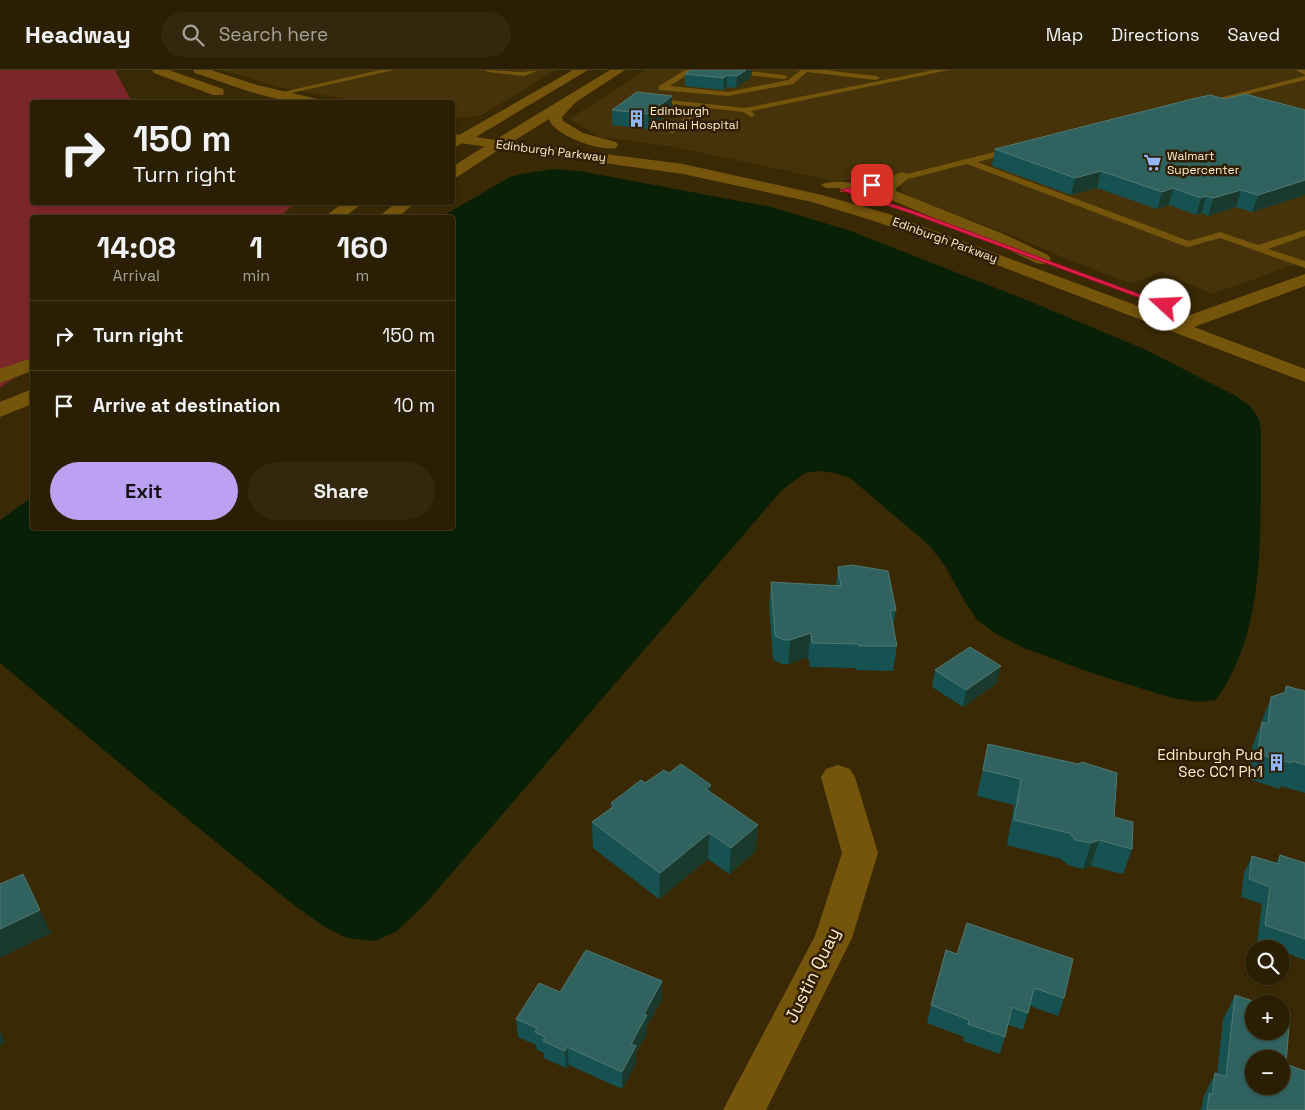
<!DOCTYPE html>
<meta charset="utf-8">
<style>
body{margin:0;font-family:"Space Grotesk",sans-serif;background:#33270d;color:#f1f3f6;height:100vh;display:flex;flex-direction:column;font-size:19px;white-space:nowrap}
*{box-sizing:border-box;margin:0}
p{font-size:16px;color:#a6a29a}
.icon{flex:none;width:28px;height:28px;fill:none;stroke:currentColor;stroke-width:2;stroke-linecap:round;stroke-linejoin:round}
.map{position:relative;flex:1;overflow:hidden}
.details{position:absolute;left:30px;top:145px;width:425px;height:315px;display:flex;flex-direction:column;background:#2b1f03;border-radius:5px;box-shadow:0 1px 4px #0004,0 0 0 1px #473d25}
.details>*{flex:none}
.guide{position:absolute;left:30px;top:30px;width:425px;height:105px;border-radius:5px;box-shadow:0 1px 4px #0004,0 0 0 1px #473d25;background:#2b1f03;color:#f1f3f6;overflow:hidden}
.buttons{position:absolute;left:1245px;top:870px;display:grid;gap:10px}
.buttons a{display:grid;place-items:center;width:45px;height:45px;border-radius:50%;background:#2b1f03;box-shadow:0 1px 4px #0004,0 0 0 1px #473d25;font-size:25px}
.pin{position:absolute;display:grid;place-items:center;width:42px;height:42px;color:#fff;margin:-21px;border-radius:10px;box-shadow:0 2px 8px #0006}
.me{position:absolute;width:55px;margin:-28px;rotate:290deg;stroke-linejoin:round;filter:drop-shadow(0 0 4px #0008)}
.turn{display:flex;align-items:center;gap:18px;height:105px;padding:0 20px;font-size:22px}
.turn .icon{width:65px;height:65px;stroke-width:2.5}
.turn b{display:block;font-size:35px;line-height:42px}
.eta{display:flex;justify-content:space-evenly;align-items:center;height:85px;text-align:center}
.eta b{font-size:30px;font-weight:700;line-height:35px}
.cta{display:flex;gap:10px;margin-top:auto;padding:10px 20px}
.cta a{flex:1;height:58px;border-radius:30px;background:#bca0f2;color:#111;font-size:20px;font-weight:700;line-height:58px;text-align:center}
.cta a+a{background:#33270d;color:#f1f3f6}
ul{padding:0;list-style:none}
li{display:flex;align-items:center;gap:15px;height:70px;padding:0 20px;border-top:1px solid #473d25}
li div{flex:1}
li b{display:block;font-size:19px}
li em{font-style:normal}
header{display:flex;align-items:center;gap:30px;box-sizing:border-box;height:70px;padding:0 25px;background:#2b1f03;border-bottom:1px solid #473d25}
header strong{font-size:24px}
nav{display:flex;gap:28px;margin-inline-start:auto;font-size:18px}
.search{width:350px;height:45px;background:#33270d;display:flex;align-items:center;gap:12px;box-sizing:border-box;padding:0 18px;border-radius:28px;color:#a6a29a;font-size:19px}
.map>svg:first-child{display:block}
</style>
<header>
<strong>Headway</strong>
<div class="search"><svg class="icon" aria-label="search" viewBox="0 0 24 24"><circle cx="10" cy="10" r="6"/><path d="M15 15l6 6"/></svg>Search here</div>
<nav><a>Map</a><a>Directions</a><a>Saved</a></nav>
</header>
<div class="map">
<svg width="1305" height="1040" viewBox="0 0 1305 1040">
<rect width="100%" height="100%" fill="#392904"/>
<!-- built -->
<g fill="#463309">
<path d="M 222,0 L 556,0 L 482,45 L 453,49 L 452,32 L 360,32 L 278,17 Z"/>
<path d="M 646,0 L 1305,0 L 1305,191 L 1212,224 L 1160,202 L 1132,214 L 1072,191 L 1011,165 L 943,140 L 906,125 L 901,120 L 903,118 L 873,106 L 841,111 L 825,109 L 669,76 L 600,67 L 569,49 Z"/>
</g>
<!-- green -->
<path fill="#7b272a" d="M 0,0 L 115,0 L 132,32 L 32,32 L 32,132 L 296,133 L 279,147 L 32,148 L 32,295 L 0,318 Z"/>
<!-- water -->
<path fill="#082106" d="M 554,99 L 580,101 L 771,137 L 848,160 L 1029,231 L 1144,279 L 1236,326 L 1251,337 L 1259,349 L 1261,360 C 1259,449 1270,555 1216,630 L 1199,632 L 1172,628 L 1092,603 L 1024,578 L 998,565 L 977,550 L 965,532 L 945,496 L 929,475 L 850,408 L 834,403 L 820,401 L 805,403 L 782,420 L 426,833 L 397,861 L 375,871 L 347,868 L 325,857 L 295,836 L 147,716 L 0,593 L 0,450 L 32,427 L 32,458 L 452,458 L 452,148 L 441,147 L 510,107 L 521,104 Z"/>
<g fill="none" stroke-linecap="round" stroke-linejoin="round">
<!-- lane -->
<g fill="#75550c" fill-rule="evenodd">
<path d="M 380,0 L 394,0 L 278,26 L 274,24 Z"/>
<path d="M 484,0 L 523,2 L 539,0 L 524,6 L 488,2 Z"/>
<path d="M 685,0 L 694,0 L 670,16 L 728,22 L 788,10 L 801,0 L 824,0 L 876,6 L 880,8 L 876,10 L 807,2 L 793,14 L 728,26 L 659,20 L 659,16 Z"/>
<path d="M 714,0 L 738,0 L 784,5 L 788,7 L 784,9 L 718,2 Z"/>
<path d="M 934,0 L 949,0 L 751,41 L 755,45 L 751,47 L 743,42 L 707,38 L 673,63 L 670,63 L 670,59 L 698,37 L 650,32 L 646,30 L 650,28 L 745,38 Z"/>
<path d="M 1305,6 L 1305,10 L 1200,36 L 1196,34 Z"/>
<path d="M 1014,77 L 1018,80 L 1017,82 L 977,92 L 1189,171 L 1220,162 L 1258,175 L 1305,160 L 1305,166 L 1268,179 L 1305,191 L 1305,198 L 1220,168 L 1188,177 L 1184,176 L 967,94 L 857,122 L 840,122 L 840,118 L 826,118 L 821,115 C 828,110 852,111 859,116 Z"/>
</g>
<!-- street -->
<g fill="#75550c" fill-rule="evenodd">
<path d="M 462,65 L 467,66 L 469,69 L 452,79 L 452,69 Z"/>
<path d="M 498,70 L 503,71 L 505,74 L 503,77 L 457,107 L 452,108 L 452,97 L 493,71 Z"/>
<path d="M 344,132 L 364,132 L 343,148 L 323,148 Z"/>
<path d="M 397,132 L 416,132 L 397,148 L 377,148 Z"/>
<path d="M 32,288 L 32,301 L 0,313 L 0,299 Z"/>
<path d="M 32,319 L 32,334 L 0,347 L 0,332 Z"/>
<path d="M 838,695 L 850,699 L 855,707 L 878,783 L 852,868 L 766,1040 L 723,1040 L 815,866 L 842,783 L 821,707 L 826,699 Z"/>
</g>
<!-- secondary -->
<g fill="#75550c" fill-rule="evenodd">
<path d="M 152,0 L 169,0 L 223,19 L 224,22 L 223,25 L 213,25 L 154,3 Z"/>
<path d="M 193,0 L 211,0 L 257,15 L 317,29 L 319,32 C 283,37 229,14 195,3 Z"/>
<path d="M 573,0 L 588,0 L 476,67 L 495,70 L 610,0 L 625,0 L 576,32 L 562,47 L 563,51 L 583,63 L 616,72 L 618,75 L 616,78 C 601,82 553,65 549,49 L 512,72 L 683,94 L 822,125 L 889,144 L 1176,250 L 1305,204 L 1305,216 L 1194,257 L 1305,299 L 1305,312 L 997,195 L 877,152 L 812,132 L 683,104 L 452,72 L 452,64 L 459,65 Z"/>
<path d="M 1296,0 L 1305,0 L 1305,5 Z"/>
<path d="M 902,102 L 907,104 L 910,107 L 895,119 L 896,121 L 1006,165 L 1048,185 L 1051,189 L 1048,193 L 1042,194 L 1036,193 L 994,173 L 884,127 L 879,118 C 884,111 894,104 902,102 Z"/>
</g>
</g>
<!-- wall -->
<g fill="#175253">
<path d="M 691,0 L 752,0 L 751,7 L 736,18 L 727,17 L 723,20 L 685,16 L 685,4 Z"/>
<path d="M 612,40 L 672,41 L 648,59 L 612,55 Z"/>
<path d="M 1305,40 L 1305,125 L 1252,142 L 1236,137 L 1208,146 L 1202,143 L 1196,145 L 1169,135 L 1157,139 L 1097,118 L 1071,125 L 992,96 L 995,79 Z"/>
<path d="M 838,497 L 896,540 L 893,555 L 897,576 L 893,601 L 856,600 L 856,598 L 810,597 L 808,587 L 788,594 L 782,594 L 773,590 L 769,536 L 771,512 L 836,515 Z"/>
<path d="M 935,600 L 997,613 L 963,637 L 932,617 Z"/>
<path d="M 1286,616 L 1305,621 L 1305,723 L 1281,716 L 1280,719 L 1252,710 L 1252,708 L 1247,707 L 1252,677 L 1271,627 L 1283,623 Z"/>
<path d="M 988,674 L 1114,747 L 1132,779 L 1123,804 L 1091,796 L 1083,799 L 1068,795 L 1061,789 L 1007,775 L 1014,735 L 977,726 Z"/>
<path d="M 669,703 L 711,723 L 756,781 L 729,804 L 708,789 L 659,829 L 593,778 L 592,752 L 611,738 L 611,733 L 645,713 Z"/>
<path d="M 1280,785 L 1305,793 L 1305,890 L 1281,881 L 1281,879 L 1274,879 L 1257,873 L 1262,834 L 1241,827 L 1244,803 L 1252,786 L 1276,793 Z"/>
<path d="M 946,880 L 1064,928 L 1058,946 L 1030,936 L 1023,960 L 1008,955 L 1000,984 L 963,971 L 964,967 L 927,953 L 931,935 Z"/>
<path d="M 662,911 L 662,929 L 647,956 L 647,963 L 636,982 L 636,993 L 622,1019 L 569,995 L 566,998 L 544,988 L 544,983 L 537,980 L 536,975 L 518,967 L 516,949 L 560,922 Z"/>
<path d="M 1235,925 L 1286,994 L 1305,1040 L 1200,1040 L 1202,1037 L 1203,1028 L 1215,1003 L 1217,1004 L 1223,950 Z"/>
</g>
<!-- shaded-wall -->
<g fill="#1a3a2e">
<path d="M 746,0 L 752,0 L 751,7 L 736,18 L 737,6 Z"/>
<path d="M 727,5 L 727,17 L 723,20 L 724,8 Z"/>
<path d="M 672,26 L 672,41 L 648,59 L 648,44 Z"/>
<path d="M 1101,101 L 1097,118 L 1071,125 L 1075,108 Z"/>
<path d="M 1305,110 L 1305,125 L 1252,142 L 1258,125 Z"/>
<path d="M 1173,118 L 1169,135 L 1157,139 L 1162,122 Z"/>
<path d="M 1241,120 L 1236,137 L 1208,146 L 1213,128 Z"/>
<path d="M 1206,126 L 1202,143 L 1196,145 L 1201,128 Z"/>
<path d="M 811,563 L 808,587 L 788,594 L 790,570 Z"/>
<path d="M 1001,596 L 997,613 L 963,637 L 966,620 Z"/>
<path d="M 711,715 L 710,741 L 706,719 Z"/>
<path d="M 758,755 L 756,781 L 729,804 L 731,778 Z"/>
<path d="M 709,763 L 708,789 L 659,829 L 660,803 Z"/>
<path d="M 1099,770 L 1091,796 L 1083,799 L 1091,773 Z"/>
<path d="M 40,840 L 51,863 L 0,888 L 0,859 Z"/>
<path d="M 662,911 L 662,929 L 647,956 L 647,963 L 636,982 L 636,993 L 622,1019 L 622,1002 L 631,974 L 644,944 Z"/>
<path d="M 0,959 L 5,973 L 0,976 Z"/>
<path d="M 567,977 L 569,995 L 566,998 L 565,981 Z"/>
</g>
<!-- building -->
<g fill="#306260" stroke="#517871" fill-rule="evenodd">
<path d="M 691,0 L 746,0 L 737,6 L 727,5 L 724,8 L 685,4 Z"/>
<path d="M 637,22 L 672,26 L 648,44 L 612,40 Z"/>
<path d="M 1245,24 L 1305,40 L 1305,110 L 1258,125 L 1241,120 L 1213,128 L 1206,126 L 1201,128 L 1173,118 L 1162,122 L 1101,101 L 1075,108 L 995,79 L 1192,29 L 1210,25 L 1225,29 Z"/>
<path d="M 852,495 L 888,501 L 896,540 L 890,540 L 897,576 L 859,576 L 859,574 L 812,573 L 811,563 L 790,570 L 784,570 L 775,566 L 771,512 L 841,516 L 838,497 Z"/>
<path d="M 970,577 L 1001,596 L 966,620 L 935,600 Z"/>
<path d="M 1286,616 L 1305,621 L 1305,695 L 1292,691 L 1291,693 L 1262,685 L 1263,683 L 1258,681 L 1262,652 L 1268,654 L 1271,627 L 1286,622 Z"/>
<path d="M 988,674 L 1078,694 L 1082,692 L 1117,703 L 1114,747 L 1133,752 L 1132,779 L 1099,770 L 1091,773 L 1075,770 L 1069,763 L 1014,750 L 1021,709 L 983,700 Z"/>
<path d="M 681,694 L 711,715 L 706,719 L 758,755 L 731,778 L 709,763 L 660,803 L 592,752 L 614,736 L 611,733 L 641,710 L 645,713 L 664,700 L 669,703 Z"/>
<path d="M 1280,785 L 1305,793 L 1305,869 L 1265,855 L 1270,817 L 1249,809 L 1252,786 L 1279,794 Z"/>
<path d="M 23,804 L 40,840 L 0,859 L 0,814 Z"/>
<path d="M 967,853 L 1073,889 L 1064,928 L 1034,918 L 1028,943 L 1012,937 L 1005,967 L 968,954 L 969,950 L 931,935 L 946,880 L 957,884 Z"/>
<path d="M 586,880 L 662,911 L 644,944 L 647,945 L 631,974 L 636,976 L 622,1002 L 567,977 L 565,981 L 543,971 L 545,967 L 535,962 L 537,958 L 516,949 L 539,913 L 560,922 Z"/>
<path d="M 1235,925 L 1262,934 L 1254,934 L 1254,961 L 1281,961 L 1281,941 L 1290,944 L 1286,994 L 1305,1001 L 1305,1040 L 1207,1040 L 1209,1023 L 1212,1025 L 1215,1003 L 1226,1007 ZM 1254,989 L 1281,989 L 1281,1016 L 1254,1016 Z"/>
</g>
<!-- route -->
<path fill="#e11d48" stroke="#92132f" d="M 872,113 L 874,114 L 874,116 L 851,121 L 911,140 L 1169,235 L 1162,236 L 907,142 L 840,120 Z"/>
<!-- icons -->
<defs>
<symbol id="building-bare" viewBox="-9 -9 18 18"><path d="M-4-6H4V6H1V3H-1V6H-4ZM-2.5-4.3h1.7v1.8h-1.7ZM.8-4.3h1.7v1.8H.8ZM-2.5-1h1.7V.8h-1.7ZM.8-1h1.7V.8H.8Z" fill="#92b7fd" stroke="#2f1f00" stroke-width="2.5" paint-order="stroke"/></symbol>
<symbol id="supermarket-bare" viewBox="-9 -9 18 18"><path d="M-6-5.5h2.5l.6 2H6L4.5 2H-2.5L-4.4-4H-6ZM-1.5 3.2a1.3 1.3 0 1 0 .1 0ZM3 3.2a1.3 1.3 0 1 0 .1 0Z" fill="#92b7fd" stroke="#2f1f00" stroke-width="2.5" paint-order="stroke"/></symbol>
</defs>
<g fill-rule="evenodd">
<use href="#building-bare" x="624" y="36" width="25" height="25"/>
<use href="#supermarket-bare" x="1140" y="80" width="25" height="25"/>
<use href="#building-bare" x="1264" y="680" width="25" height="25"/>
</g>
<g text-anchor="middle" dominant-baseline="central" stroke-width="5" stroke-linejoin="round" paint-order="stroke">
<!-- far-poi labels -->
<g font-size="12" fill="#ffedcd" stroke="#2f1f00" text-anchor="start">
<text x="650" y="41">Edinburgh<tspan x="650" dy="14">Animal Hospital</tspan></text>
<text x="1167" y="86">Walmart<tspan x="1167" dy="14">Supercenter</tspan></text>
</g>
<!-- far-street labels -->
<g font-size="12" fill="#ffedcd" stroke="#2f1f00">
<text transform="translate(551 81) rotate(7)">Edinburgh Parkway</text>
<text transform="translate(945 170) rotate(20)">Edinburgh Parkway</text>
</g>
<!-- poi labels -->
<g font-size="15" fill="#ffedcd" stroke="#2f1f00" text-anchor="end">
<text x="1263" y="684">Edinburgh Pud<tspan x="1263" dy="17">Sec CC1 Ph1</tspan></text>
</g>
<!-- near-street labels -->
<g font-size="18" fill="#ffedcd" stroke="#2f1f00">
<text transform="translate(812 905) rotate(-64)">Justin Quay</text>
</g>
</g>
</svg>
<div class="buttons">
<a><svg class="icon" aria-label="search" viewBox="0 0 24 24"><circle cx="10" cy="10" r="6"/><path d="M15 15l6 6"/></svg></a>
<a>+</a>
<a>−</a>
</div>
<div class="pin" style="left:872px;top:115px;background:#d93025"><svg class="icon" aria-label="arrive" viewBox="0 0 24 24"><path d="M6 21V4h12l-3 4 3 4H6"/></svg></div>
<svg class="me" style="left:1165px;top:235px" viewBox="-20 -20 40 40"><circle r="19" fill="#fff"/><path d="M0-13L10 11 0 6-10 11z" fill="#e11d48"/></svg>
<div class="guide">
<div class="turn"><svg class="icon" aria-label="right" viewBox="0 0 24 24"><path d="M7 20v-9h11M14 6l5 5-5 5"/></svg><div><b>150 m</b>Turn right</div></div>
</div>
<section class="details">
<div class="eta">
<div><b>14:08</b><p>Arrival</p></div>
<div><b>1</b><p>min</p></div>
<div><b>160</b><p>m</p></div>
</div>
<ul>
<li><svg class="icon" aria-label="right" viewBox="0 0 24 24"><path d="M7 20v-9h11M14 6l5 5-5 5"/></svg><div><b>Turn right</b></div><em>150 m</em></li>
<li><svg class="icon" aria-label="arrive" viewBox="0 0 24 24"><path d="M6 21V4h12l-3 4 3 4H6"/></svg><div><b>Arrive at destination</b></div><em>10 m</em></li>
</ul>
<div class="cta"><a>Exit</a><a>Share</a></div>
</section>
</div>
